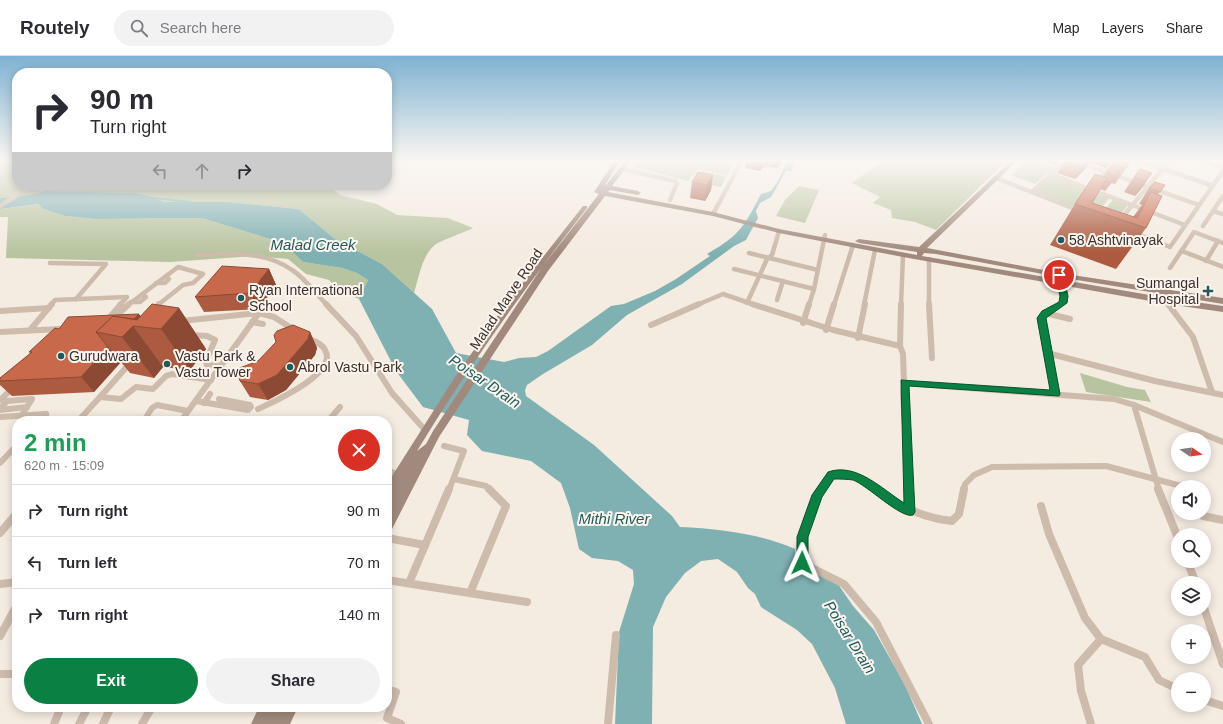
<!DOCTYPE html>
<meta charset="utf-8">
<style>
body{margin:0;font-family:Arial,sans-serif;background:#f2f2f3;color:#2b2b33;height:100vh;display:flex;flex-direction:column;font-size:15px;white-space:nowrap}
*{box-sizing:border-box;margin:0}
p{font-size:13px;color:#7c7c81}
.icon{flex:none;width:22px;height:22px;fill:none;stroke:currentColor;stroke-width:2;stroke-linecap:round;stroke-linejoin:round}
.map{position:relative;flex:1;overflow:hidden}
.panel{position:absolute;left:12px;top:360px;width:380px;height:296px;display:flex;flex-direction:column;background:#fff;border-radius:16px;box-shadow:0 2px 10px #0003}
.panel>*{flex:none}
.banner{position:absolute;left:12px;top:12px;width:380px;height:122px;border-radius:16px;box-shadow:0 2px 10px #0003;background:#fff;color:#2b2b33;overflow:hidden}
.needle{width:26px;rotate:103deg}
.controls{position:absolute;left:1171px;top:376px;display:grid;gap:8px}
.controls a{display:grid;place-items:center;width:40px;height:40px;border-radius:50%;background:#fff;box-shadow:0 2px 10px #0003;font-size:20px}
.pin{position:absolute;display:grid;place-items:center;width:34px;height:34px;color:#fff;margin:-17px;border:2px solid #fff;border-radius:50%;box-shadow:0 1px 4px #0007}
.me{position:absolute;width:44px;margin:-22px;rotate:1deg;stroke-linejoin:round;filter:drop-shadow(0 0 3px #0008)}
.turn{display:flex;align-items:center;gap:14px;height:84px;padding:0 12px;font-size:18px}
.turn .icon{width:52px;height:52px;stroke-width:2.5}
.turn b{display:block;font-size:28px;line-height:34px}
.lanes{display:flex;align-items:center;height:38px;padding:0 12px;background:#0003;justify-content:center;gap:20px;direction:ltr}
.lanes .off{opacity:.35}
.round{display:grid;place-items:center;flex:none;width:42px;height:42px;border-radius:21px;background:#f2f2f3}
.summary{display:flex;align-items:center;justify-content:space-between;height:68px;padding:0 12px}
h1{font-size:24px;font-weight:600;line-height:30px;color:#1e9e55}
.button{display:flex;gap:8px;margin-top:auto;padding:8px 12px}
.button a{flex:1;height:46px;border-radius:24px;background:#0b8043;color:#fff;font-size:16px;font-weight:600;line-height:46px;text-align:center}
.button a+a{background:#f2f2f3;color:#2b2b33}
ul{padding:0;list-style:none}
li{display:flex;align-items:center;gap:12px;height:52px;padding:0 12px;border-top:1px solid #e1e1e2}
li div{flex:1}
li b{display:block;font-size:15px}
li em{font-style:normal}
header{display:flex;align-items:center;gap:24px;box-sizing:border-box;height:56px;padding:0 20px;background:#fff;border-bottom:1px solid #e1e1e2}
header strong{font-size:19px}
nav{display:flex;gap:22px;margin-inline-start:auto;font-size:14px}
.search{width:280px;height:36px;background:#f2f2f3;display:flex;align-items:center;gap:10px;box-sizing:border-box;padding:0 14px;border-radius:22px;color:#7c7c81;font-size:15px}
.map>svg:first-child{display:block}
</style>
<header>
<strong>Routely</strong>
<div class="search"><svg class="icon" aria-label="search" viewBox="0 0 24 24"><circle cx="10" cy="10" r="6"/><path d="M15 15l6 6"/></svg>Search here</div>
<nav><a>Map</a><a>Layers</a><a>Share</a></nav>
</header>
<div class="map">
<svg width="1223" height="668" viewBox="0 0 1223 668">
<rect width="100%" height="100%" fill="#f4ebe1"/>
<!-- green -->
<g fill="#b8c4a0">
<path d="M 0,104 L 17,104 L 17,129 L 328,129 L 340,139 L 377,148 L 397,159 L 448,162 L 473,172 C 466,176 439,185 435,189 C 422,199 419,221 414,237 L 382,208 L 335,183 L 299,153 L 230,146 L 164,146 L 154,141 L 136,137 L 45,135 L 29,139 L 0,142 Z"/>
<path d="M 638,104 L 718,104 L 733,107 L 727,119 L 698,113 L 688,125 L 634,111 Z"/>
<path d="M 884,104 L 998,104 L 1005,106 L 936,174 L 915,166 L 892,162 L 891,154 L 873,147 L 880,141 L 852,127 Z"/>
<path d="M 1028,104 L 1037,104 L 1055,110 L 1035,128 L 1011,119 Z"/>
<path d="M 702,115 L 726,120 L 721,131 L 695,126 Z"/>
<path d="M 1051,118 L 1110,141 L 1095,160 L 1033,136 Z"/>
<path d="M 799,130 L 819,134 L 805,167 L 776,160 L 785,144 Z"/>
<path d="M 1113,144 L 1128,149 L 1114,166 L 1099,160 Z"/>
<path d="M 40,148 L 43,153 L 65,160 L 96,163 L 202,162 L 283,187 L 303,206 L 342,212 L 357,217 L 368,224 L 359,243 L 339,235 L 329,224 L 306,218 L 288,203 L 254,200 L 170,206 L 6,202 L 8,161 L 0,161 L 0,153 Z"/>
<path d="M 1080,317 L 1127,331 L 1145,334 L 1151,346 L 1086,336 Z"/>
</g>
<!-- water -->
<path fill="#7fb0b2" d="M 788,104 L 796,104 L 791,115 L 786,115 L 771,141 L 760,147 L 756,155 L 758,162 L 746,184 L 734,190 L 682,228 L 627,259 L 592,289 L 543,318 L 527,329 L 525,334 L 526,340 L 594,389 L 672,460 L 680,471 C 720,473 757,477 795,493 L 796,508 L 806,515 L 814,512 L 838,528 L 853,550 L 874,574 L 905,629 L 922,668 L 846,668 L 835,632 L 812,588 L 797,574 L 761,551 L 755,538 L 748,532 L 737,516 L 718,503 L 701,505 L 685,517 L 666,541 L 653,571 L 652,668 L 615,668 L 619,576 L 634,528 L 633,514 L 618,505 L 592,502 L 579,493 L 570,452 L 561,427 L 531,405 L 482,395 L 467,379 L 469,364 L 423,351 L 396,315 L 359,243 L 368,224 L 357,217 L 342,212 L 303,206 L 283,187 L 202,162 L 96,163 L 65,160 L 43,153 L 39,148 L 0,153 L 0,142 L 29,139 L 45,135 L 136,137 L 154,141 L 164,146 L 230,146 L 299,153 L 335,183 L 382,208 L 432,253 L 456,297 L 504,306 L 519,302 L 536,301 L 548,295 L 611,250 L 624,248 L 655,235 L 676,223 L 710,200 L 707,198 C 715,193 724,188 731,182 C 745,171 753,153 761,138 L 771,135 L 778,125 Z"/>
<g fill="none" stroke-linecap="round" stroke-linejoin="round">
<!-- stream -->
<path stroke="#7fb0b2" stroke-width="2" d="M 155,142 L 190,146"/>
<!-- street-far2 -->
<g stroke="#cdbbac" stroke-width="4.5">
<path d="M 1072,104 L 1199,149"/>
<path d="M 1138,104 L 1213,130"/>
<path d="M 1200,104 L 1223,111"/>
<path d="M 622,113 L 675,125 L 677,127 L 670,144"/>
<path d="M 1050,118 L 1185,169"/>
<path d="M 996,122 L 1080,155"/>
<path d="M 1096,126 L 1117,104"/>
<path d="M 1032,136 L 1065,104"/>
<path d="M 0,150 L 32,129"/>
<path d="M 1213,155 L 1223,158"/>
<path d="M 713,158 L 742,104"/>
<path d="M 1120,164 L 1170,104"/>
<path d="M 1203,170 L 1223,140"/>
<path d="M 1135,177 L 1170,191 L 1223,115"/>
<path d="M 1182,195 L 1223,211"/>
<path d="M 749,197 L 818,214"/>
<path d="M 196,199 C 228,198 264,194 292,214 C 305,222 316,238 327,249"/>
<path d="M 929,203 L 929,249"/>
<path d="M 1206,205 L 1218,185"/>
<path d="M 50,207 L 106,208 L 76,243"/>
<path d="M 1170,212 L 1194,176 L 1223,187"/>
<path d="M 734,213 L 814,233"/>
<path d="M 1059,219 L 1064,241 L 1063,247 L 1059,249"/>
<path d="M 156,227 L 165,227 L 169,223 L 166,220"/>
<path d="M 1160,236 L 1168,249"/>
<path d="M 777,244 L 783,225"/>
<path d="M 131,246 L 140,246 L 146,241 L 143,238"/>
<path d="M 747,247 L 767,203 L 772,199 L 779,175"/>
<path d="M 51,249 L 55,244 L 127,241 L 120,249"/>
<path d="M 128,249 L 178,211 L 203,218 L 193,227 L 183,229 L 158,249"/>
<path d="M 697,249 L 723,238 L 755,249"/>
<path d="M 809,249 L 814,233 L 825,179"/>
<path d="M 834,249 L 853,189"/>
<path d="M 864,249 L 875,194"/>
<path d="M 901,249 L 903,199"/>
</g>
<!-- street-far1 -->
<g stroke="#cdbbac" stroke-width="6">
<path d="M 159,248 L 160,255"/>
<path d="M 326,248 L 356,280 L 392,337 L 425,374"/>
<path d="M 752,248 L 833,274 L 900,290"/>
<path d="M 901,248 L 900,290 L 903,298 L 904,327"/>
<path d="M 929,248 L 932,302"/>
<path d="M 1061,248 L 1041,261 L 1047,297 L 1155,325 L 1223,339"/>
<path d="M 1168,248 L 1193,281 L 1212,336"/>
<path d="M 0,255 L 49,252"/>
<path d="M 259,257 L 274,261 L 296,275"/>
<path d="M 1045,257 L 1070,263"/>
<path d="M 110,261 L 121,248"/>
<path d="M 112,264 L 129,248"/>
<path d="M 181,265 L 259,257 L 181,365"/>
<path d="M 252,266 L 263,268"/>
<path d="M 803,267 L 809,248"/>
<path d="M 651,269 L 699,248"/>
<path d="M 30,274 L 52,248"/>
<path d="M 826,274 L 834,248"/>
<path d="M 0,276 L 60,273"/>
<path d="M 191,279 L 207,280 L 215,284 L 206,305 L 207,309 L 221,310"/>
<path d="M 858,282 L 865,248"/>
<path d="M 1047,297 L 1055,338"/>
<path d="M 100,341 L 131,306"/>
<path d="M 0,344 L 13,332"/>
<path d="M 196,345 L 248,354 L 251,351 L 250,349 L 219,343"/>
<path d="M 204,347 L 210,338"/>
<path d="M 1134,349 L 1223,386"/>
<path d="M 0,353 L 7,345 L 32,343 L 22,359"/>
<path d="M 258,353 C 273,346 339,317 325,294 C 322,287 313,285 307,282"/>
<path d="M 0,354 L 27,351"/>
<path d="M 0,361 L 46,358"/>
<path d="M 40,365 L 46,358"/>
<path d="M 78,365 L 100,341 L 121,343 L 136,331 L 153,333 L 166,320 L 172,318 L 211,324"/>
<path d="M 137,365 L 145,363 L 152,352 L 157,349 L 188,355"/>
<path d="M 328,365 L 340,351"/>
<path d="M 444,390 L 464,395 L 449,434"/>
<path d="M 0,407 L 17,389"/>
<path d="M 387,414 L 397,418"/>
<path d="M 454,423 L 486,430 L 490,434"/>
<path d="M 821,434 L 832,418 L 858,421 L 878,434"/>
<path d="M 909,434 L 903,338 L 904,327 L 1114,343 L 1134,349 L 1159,434"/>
<path d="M 964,434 L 965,428 L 974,419 L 992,411 L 1106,410 L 1185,431"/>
</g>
<!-- street -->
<g stroke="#cdbbac" stroke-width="8">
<path d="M 821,433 C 807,453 803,482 802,507 L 844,528 L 876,566 L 929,668"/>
<path d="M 876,433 C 899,451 923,462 952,465 L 959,458 L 964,433"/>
<path d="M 909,433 L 910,456"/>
<path d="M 1158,433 L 1178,482"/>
<path d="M 1041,450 L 1049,478 L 1085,562 L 1101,583 L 1145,601 L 1159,624 L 1178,633"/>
<path d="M 1201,457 L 1203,460 L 1223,464"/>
<path d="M 0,477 L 17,457"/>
<path d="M 387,482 L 425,489"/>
<path d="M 1187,505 L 1196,527"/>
<path d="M 387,524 L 527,546"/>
<path d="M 409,527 L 449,433"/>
<path d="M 0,528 L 17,526"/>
<path d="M 470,537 L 506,450 L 489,433"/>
<path d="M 1204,552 L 1223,608"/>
<path d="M 0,580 L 17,549"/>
<path d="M 0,618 L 17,618"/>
<path d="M 387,633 L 396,636 L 387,662 L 401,668"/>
<path d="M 1204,644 L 1223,650"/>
<path d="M 54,668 L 61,651"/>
<path d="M 79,668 L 88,651"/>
<path d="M 103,668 L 111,651"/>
<path d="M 142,668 L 152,651"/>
<path d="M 608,668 L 616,579"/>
<path d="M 1091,668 L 1081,635 L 1078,609 L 1101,583"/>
</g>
<!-- secondary -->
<g fill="#a18a7d" fill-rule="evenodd">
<path d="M 615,104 L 621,104 L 605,129 L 606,129 L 626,104 L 632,104 L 612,130 L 638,135 L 641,137 L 638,139 L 610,134 L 608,136 L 713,156 L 779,173 L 917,199 L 917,196 L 859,187 L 855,185 L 859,183 L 919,191 L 1012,104 L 1018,104 L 927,192 L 1059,217 L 1223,242 L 1223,248 L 1059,221 L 936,198 L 924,197 L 922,200 L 1167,242 L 1223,250 L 1223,256 L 1167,248 L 903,201 L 779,177 L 713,160 L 605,140 L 548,215 L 439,381 L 391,475 L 387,477 L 387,462 L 390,457 L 387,458 L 387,443 L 388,441 L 387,441 L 387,428 L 453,324 L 503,252 L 583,150 L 587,150 L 587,152 C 526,230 469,310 417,395 L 426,388 L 433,375 L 542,211 L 599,138 L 594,136 Z"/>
<path d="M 259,651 L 298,651 L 290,668 L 251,668 Z"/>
</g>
</g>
<!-- wall -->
<g fill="#ac5a40">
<path d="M 747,104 L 782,104 L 778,112 L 764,110 L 760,115 L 745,112 Z"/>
<path d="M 1043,104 L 1060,104 L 1055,109 Z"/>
<path d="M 1065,104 L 1113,104 L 1105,112 L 1089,106 L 1085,113 L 1075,123 L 1057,117 Z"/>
<path d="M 1119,104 L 1132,104 L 1115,128 L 1111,127 L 1105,135 L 1100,133 L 1092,147 L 1133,161 L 1142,149 L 1139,148 L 1149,132 L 1165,129 L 1158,138 L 1146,172 L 1116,213 L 1050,189 L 1075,148 L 1103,120 L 1106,116 L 1118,106 Z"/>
<path d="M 1152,117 L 1141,133 L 1135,140 L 1124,136 L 1134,121 Z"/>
<path d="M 713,119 L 711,134 L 705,145 L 690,142 L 692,126 Z"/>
<path d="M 269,213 L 276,229 L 259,253 L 204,256 L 195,241 Z"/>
<path d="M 179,252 L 206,293 L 190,314 L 163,311 L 154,322 L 130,317 L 121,306 L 94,336 L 12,340 L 0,329 L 0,322 L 31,297 L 29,296 L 59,273 L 141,260 Z"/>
<path d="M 310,276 L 317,292 L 315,299 L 286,334 L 268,344 L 250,341 L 240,325 L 258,305 Z"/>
</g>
<!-- shaded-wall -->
<g fill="#8c4a34">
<path d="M 764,104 L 765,104 L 764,110 L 760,115 L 761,107 Z"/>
<path d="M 780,104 L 782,104 L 778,112 L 779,105 Z"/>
<path d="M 1058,104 L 1060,104 L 1055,109 Z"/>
<path d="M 1090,104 L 1091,104 L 1085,113 L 1075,123 L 1082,111 Z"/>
<path d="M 1110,104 L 1113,104 L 1105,112 Z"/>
<path d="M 1121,111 L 1111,127 L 1105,135 L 1115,119 Z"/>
<path d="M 1152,117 L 1141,133 L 1135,140 L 1145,125 Z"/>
<path d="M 713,119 L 711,134 L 705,145 L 707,129 Z"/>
<path d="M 269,213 L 276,229 L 259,253 L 250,237 Z"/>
<path d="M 179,252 L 206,293 L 190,314 L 161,273 Z"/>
<path d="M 139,258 L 150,272 L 133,270 L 163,311 L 154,322 L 122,281 L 118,280 Z"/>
<path d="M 310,276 L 317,292 L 315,299 L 286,334 L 268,344 L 258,328 Z"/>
<path d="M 108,291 L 121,306 L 94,336 L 81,321 Z"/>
</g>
<!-- building -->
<g fill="#c8694b" stroke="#8c4a34">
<path d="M 747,104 L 764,104 L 761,107 L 746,105 Z"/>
<path d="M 1065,104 L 1090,104 L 1082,111 L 1064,105 Z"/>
<path d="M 1116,105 L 1128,109 L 1125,113 L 1121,111 L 1115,119 L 1106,116 Z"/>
<path d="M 1140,113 L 1152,117 L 1145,125 L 1134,121 Z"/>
<path d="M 698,116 L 713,119 L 707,129 L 692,126 Z"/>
<path d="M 1095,118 L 1107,122 L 1092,147 L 1137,162 L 1151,136 L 1162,140 L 1146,172 L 1075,148 Z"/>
<path d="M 1155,126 L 1165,129 L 1160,136 L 1149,132 Z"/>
<path d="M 222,210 L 269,213 L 250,237 L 195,241 Z"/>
<path d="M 152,248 L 179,252 L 161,273 L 133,270 L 122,281 L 96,276 L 113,260 L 137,264 Z"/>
<path d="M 139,258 L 134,263 L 113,260 L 96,276 L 108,291 L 81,321 L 0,325 L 0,322 L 32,296 L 29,296 L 55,272 L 59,273 L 68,261 Z"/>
<path d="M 293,269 L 310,276 L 308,283 L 277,319 L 258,328 L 240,325 L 237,313 L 258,305 L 276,286 L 274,279 L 277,275 Z"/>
</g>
<!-- sky -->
<linearGradient id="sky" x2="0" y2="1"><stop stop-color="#7eb2d2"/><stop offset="0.53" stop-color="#faf6f2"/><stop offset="1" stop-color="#faf6f2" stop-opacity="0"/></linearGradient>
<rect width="1223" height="197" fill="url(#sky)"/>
<!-- route -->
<path fill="#0b8043" stroke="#07532c" d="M 1059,217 L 1063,219 L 1068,240 L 1067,247 L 1046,262 L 1060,338 L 1059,340 L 909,330 L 915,456 L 913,459 C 901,463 867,429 853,424 C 847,423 840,423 834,423 L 822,441 L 808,481 L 808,507 L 806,510 L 802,512 L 798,510 L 797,507 L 797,481 L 812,439 L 828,416 C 856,406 882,433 904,447 L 901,324 L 1050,334 L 1037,262 L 1042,255 L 1059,246 L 1060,240 L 1055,219 Z"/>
<!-- markers -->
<g fill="#1f5a5e" stroke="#fbf5ee" stroke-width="1.5">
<circle cx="1061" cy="184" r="4"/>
<path d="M1206 229h4v4h4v4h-4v4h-4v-4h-4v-4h4z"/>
<circle cx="241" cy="242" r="4"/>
<circle cx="61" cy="300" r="4"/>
<circle cx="167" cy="308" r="4"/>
<circle cx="290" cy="311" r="4"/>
</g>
<g text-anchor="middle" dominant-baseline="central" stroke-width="4" stroke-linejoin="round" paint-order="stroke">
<!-- poi labels -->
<g font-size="14" fill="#3b302b" stroke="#fbf5ee" text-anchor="start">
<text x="1069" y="184">58 Ashtvinayak</text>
<text x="1199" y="227" text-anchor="end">Sumangal<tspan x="1199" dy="16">Hospital</tspan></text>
<text x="249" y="234">Ryan International<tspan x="249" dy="16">School</tspan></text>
<text x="69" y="300">Gurudwara</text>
<text x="175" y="300">Vastu Park &amp;<tspan x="175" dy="16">Vastu Tower</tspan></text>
<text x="298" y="311">Abrol Vastu Park</text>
</g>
<!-- street labels -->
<g font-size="14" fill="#3b302b" stroke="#fbf5ee">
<text transform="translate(506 243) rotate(-56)">Malad Marve Road</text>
</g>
<!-- water labels -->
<g font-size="15" font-style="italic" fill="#1f5a5e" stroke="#fbf5ee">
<text x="313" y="188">Malad Creek</text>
<text transform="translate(485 325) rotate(34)">Poisar Drain</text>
<text x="614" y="462">Mithi River</text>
<text transform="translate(850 581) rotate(58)">Poisar Drain</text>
</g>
</g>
</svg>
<div class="controls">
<a><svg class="needle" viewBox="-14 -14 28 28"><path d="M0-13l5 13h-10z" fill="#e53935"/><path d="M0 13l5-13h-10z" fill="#7c7c81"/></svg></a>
<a><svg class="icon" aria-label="sound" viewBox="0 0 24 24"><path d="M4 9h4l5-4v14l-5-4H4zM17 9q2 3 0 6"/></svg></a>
<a><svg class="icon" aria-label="search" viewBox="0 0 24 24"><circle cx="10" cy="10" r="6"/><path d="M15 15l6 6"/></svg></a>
<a><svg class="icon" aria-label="layers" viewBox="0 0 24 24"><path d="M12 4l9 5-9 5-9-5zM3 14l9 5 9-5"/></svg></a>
<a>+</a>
<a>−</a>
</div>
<div class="pin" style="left:1059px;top:219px;background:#d93025"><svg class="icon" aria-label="arrive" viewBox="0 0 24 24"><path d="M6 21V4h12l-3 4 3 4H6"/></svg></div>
<svg class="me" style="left:802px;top:507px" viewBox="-20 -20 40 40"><path d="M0-17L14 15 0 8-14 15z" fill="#0b8043" stroke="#fff" stroke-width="4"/></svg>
<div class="banner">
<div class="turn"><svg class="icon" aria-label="right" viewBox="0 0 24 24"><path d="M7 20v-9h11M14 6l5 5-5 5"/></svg><div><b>90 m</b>Turn right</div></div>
<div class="lanes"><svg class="icon off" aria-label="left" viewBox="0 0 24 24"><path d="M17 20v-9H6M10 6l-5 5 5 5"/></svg><svg class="icon off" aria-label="ahead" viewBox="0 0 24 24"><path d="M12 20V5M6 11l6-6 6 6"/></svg><svg class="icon" aria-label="right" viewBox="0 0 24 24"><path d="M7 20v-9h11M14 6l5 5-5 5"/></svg></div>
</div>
<section class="panel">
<div class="summary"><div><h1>2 min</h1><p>620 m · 15:09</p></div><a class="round" style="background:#d93025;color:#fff"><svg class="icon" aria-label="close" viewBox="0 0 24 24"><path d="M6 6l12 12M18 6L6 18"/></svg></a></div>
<ul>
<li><svg class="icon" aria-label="right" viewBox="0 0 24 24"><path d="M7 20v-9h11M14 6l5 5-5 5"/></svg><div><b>Turn right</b></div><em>90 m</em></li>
<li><svg class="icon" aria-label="left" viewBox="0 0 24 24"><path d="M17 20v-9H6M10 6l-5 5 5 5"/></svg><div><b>Turn left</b></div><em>70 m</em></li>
<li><svg class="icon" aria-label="right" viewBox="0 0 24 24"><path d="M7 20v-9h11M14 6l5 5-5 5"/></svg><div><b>Turn right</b></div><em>140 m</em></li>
</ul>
<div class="button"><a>Exit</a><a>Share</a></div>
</section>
</div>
